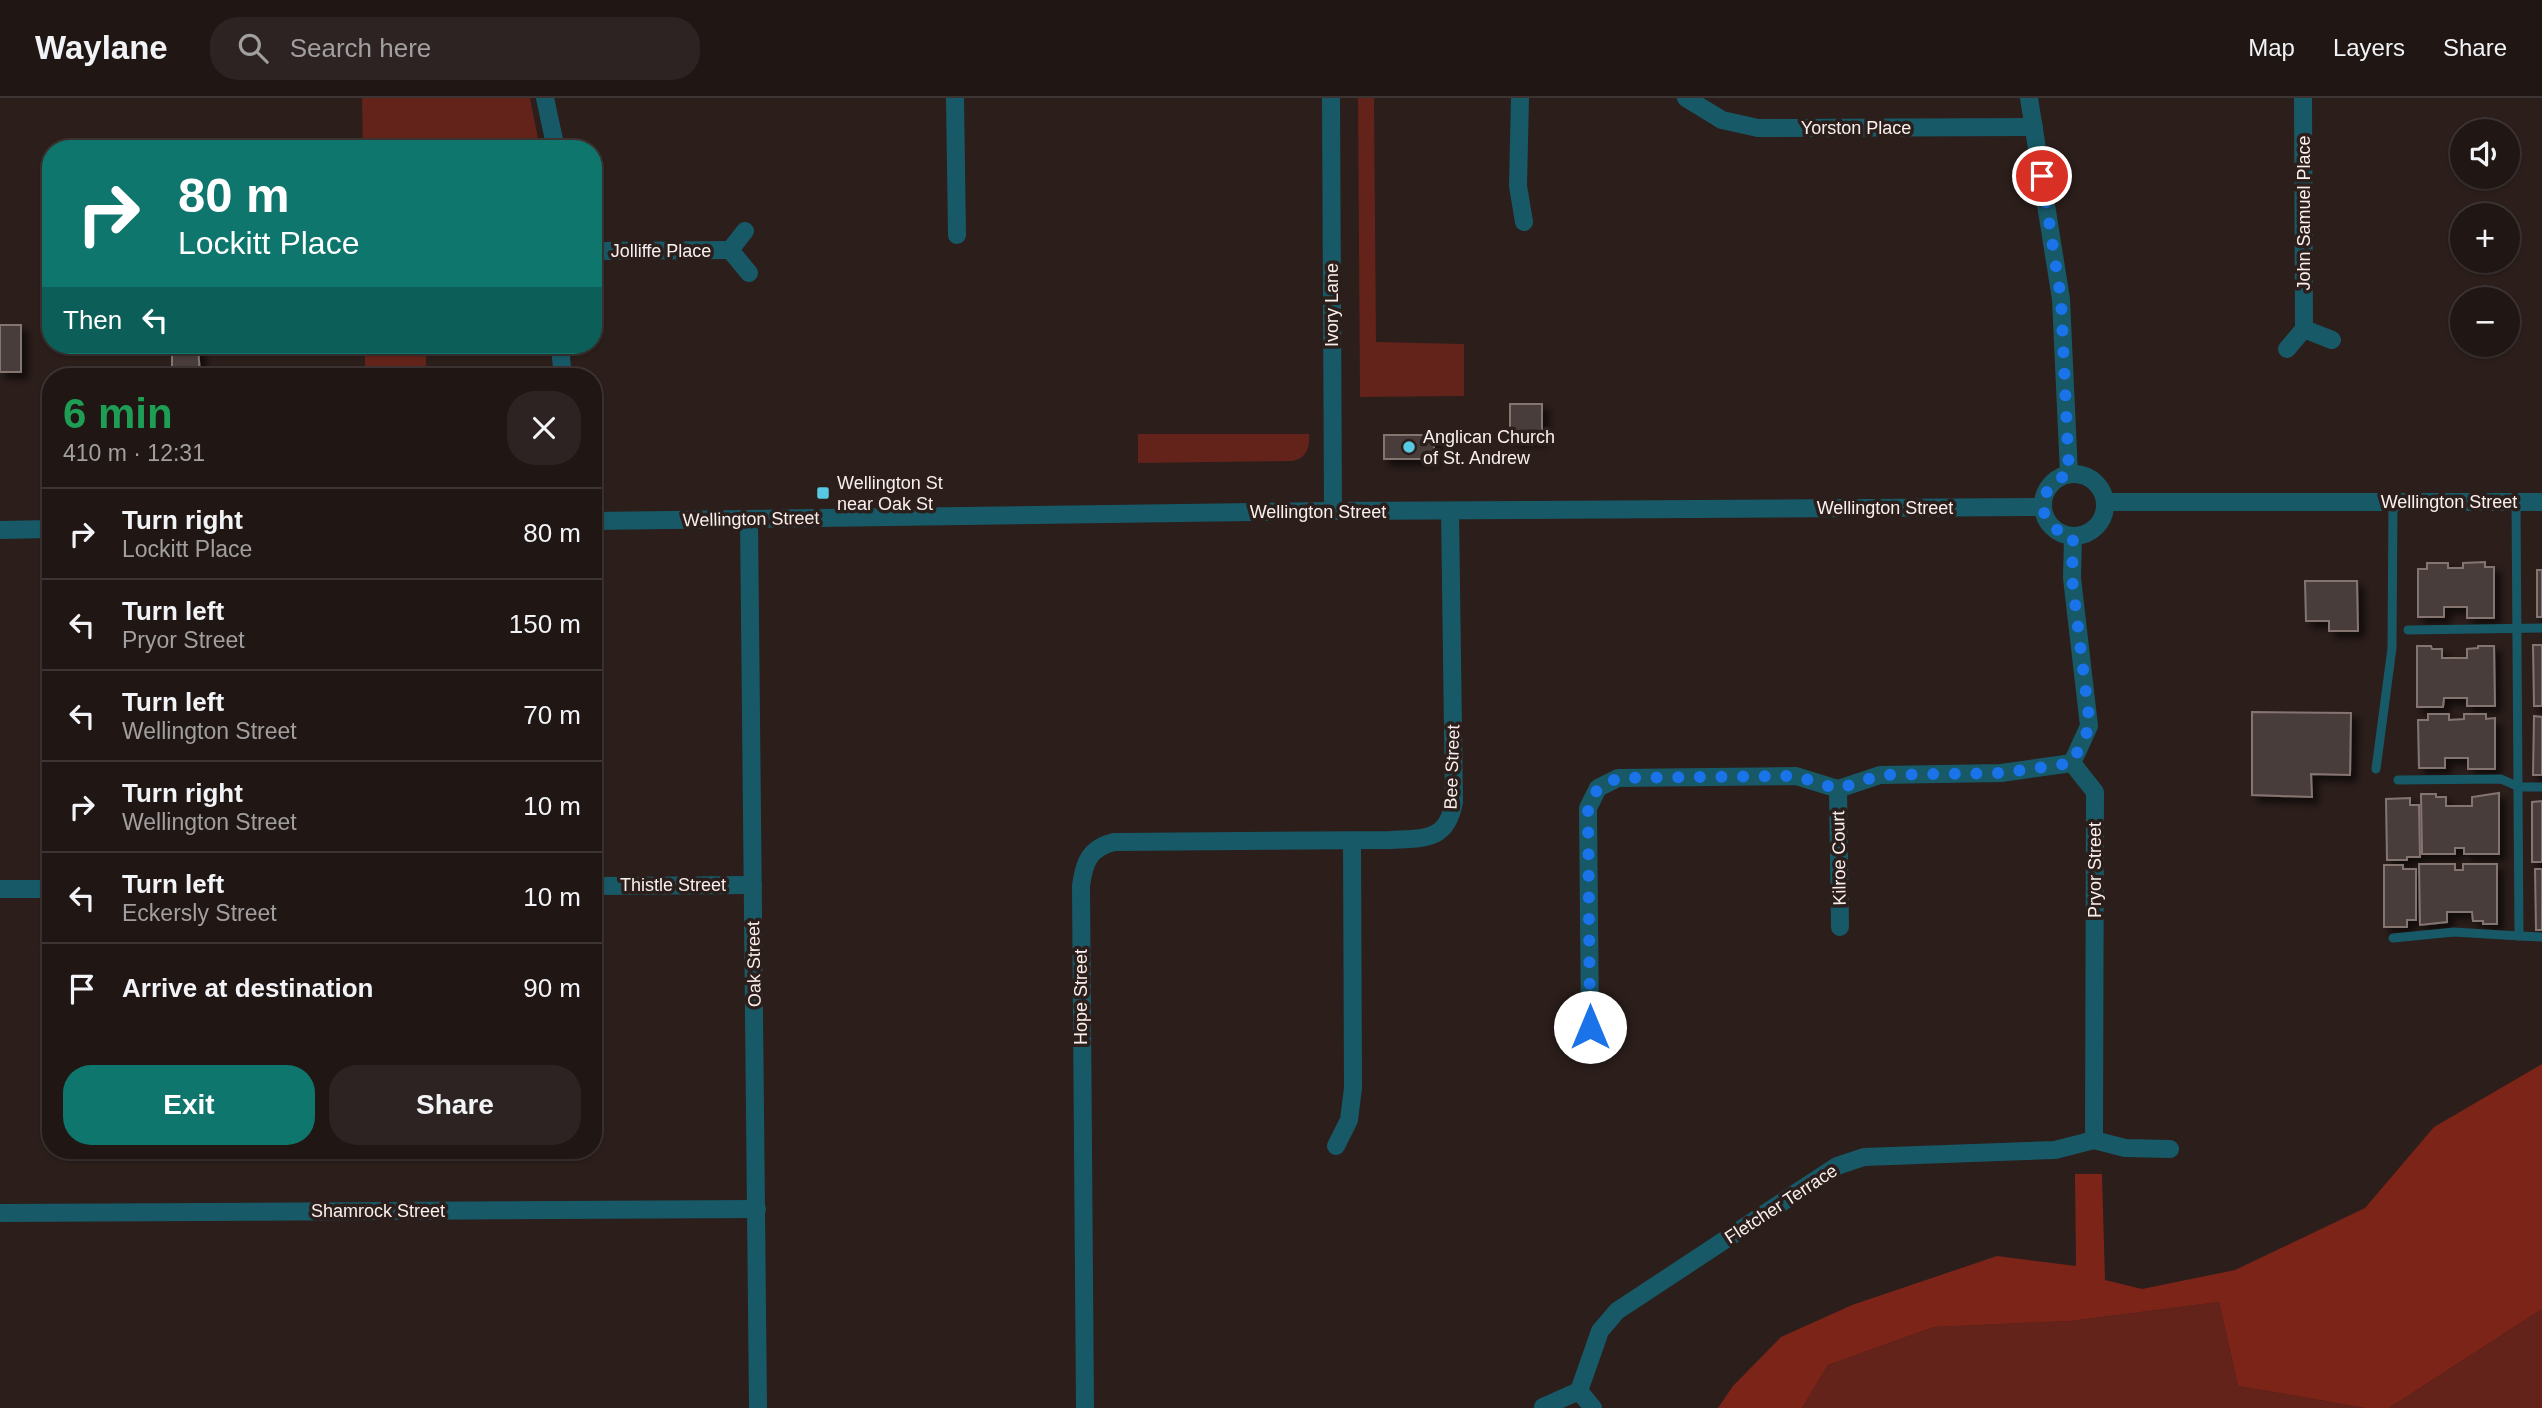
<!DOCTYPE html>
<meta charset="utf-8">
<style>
body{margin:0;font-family:Arial,sans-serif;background:#2d2322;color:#f1f3f6;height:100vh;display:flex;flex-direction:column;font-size:26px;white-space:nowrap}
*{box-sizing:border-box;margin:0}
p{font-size:23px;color:#a29fa0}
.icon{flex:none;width:38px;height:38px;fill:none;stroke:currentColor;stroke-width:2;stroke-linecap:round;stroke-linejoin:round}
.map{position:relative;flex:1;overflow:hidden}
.drawer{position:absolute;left:42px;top:270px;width:560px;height:791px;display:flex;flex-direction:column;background:#201614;border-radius:28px;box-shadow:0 2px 5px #0004,0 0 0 2px #3d3534}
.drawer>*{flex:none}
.top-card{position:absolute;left:42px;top:42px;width:560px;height:214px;border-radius:28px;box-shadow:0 2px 5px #0004,0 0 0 2px #3d3534;background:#0f766e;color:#fff;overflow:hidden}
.buttons{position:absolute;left:2450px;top:21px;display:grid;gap:14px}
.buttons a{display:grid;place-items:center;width:70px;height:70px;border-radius:50%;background:#201614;box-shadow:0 2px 5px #0004,0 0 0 2px #3d3534;font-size:35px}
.pin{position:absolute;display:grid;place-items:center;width:60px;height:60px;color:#fff;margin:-30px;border:4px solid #fff;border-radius:50%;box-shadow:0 2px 7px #0007}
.me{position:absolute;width:77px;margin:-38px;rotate:0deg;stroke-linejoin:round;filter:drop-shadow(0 0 5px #0008)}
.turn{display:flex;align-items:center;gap:24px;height:147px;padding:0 21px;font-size:32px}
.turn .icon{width:91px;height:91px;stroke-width:2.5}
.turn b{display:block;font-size:49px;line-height:60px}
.then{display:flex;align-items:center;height:66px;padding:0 21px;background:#0003;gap:14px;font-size:26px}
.round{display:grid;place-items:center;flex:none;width:74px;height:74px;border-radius:28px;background:#2d2322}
.head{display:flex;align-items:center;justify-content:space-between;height:119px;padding:0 21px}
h1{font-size:42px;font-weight:700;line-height:52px;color:#1e9e55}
.action{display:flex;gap:14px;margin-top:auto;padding:14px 21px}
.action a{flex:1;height:80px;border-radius:28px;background:#0f766e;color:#fff;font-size:28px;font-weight:700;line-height:80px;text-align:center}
.action a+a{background:#2d2322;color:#f1f3f6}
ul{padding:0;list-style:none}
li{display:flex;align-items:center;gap:21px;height:91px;padding:0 21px;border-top:2px solid #3d3534}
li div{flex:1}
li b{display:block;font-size:26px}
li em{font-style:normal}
header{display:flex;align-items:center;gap:42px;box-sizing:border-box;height:98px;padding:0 35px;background:#201614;border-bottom:2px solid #3d3534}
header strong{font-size:33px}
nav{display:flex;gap:38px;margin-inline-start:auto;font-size:24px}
.search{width:490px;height:63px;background:#2d2322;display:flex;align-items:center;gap:18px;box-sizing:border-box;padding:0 24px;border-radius:28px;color:#a29fa0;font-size:26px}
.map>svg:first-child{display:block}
</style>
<header>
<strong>Waylane</strong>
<div class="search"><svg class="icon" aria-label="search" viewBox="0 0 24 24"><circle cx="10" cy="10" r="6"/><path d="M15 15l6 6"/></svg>Search here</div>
<nav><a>Map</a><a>Layers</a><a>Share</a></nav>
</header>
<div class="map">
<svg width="2542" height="1310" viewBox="0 0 2542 1310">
<defs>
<filter id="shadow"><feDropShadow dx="6" dy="6" stdDeviation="3.5" flood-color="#0009"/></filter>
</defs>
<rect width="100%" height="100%" fill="#2b1e1b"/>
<!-- green -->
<g fill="#63231a">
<path d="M 362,0 L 530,0 L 540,51 L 363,51 Z"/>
<path d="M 1358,0 L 1374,0 L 1376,244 L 1464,246 L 1464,298 L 1360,299 Z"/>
<rect x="365" y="247" width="61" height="31"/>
<path d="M 1138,336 L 1309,336 C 1310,350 1306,361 1291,363 L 1138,365 Z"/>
<path d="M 2219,1204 L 2238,1288 L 2366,1310 L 1802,1310 L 1828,1267 L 1934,1229 L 2070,1223 Z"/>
<path d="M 2542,1211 L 2542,1310 L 2389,1310 Z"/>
</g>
<!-- forest -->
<path fill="#7d2419" d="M 2542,966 L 2542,1211 L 2389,1310 L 2366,1310 L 2238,1288 L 2219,1204 L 2070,1223 L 1934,1229 L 1828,1267 L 1802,1310 L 1718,1310 L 1733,1288 L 1781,1239 L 1852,1207 L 1997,1158 L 2076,1168 L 2075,1076 L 2102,1076 L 2105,1182 L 2142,1191 L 2235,1172 L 2365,1110 L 2434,1029 Z"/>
<!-- building -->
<g fill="#4a3c3a" stroke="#847471" stroke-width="2" filter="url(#shadow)">
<rect x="0" y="227" width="21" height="47"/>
<path d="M 172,247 L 198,247 L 200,278 L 102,278 L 102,270 L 172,269 Z"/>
<rect x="1510" y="306" width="32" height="35"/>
<rect x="1384" y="337" width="50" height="24"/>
<path d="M 2485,464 L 2485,469 L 2494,469 L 2494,520 L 2467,520 L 2467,509 L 2444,509 L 2444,519 L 2418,519 L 2418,471 L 2427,471 L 2427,465 L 2448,465 L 2448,470 L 2463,470 L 2463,465 Z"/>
<rect x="2537" y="472" width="5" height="47"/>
<path d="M 2305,483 L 2357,483 L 2358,533 L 2329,533 L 2329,523 L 2306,523 Z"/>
<path d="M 2533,547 L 2542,547 L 2542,608 L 2534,608 Z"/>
<path d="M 2417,548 L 2431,548 L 2432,551 L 2442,551 L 2442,560 L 2467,560 L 2467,551 L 2478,550 L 2478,548 L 2494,548 L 2495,608 L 2467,608 L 2467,600 L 2444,600 L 2443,609 L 2417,609 Z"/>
<path d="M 2252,614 L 2351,615 L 2350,677 L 2311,676 L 2312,699 L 2252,697 Z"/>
<path d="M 2428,616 L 2449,616 L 2449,622 L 2464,621 L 2464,616 L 2486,616 L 2486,621 L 2495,620 L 2495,671 L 2468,671 L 2468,660 L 2445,660 L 2445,670 L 2419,670 L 2418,622 L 2428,622 Z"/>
<path d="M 2534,618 L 2542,619 L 2542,677 L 2533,677 Z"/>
<path d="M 2499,695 L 2499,756 L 2464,756 L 2464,750 L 2455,750 L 2455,756 L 2422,756 L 2421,696 L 2436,696 L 2436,699 L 2446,699 L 2446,708 L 2472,708 L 2472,699 Z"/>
<path d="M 2410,700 L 2410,707 L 2419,707 L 2420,759 L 2407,759 L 2407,762 L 2387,762 L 2386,701 Z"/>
<path d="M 2542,703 L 2542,764 L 2532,764 L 2532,704 Z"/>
<path d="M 2419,766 L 2455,766 L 2455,772 L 2463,772 L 2463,766 L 2497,766 L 2497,826 L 2483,826 L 2483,823 L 2473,823 L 2472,814 L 2447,814 L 2447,824 L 2420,827 Z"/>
<path d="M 2384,767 L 2403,767 L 2403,771 L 2416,771 L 2416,822 L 2407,822 L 2407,829 L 2384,829 Z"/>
<path d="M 2535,771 L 2542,771 L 2542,832 L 2536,832 Z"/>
<path d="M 41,849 L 51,849 L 51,911 L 45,912 Z"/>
</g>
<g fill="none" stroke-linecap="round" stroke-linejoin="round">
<!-- service -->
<g stroke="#185967" stroke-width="9">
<path d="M 2516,404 L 2519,838 L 2542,839"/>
<path d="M 2408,532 L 2542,530"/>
<path d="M 2376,671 L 2392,550 L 2393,404"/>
<path d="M 2398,682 L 2501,681 L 2519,689 L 2542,689"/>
<path d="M 2393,840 L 2454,834 L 2519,838"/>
</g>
<!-- minor -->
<g stroke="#185967" stroke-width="18">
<path d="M 545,0 L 556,51"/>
<path d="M 955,0 L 957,137"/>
<path d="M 1331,0 L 1333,413"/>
<path d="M 1520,0 L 1518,88 L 1524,124"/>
<path d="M 1686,0 L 1722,22 L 1758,30 L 2034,29"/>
<path d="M 2029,0 L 2061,201 L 2069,376"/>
<path d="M 2303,0 L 2304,231"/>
<path d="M 745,133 L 730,152 L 749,175"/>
<path d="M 593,153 L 730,152"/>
<path d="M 562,247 L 561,260 L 563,278"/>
<path d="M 2287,251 L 2304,231 L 2332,242"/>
<circle cx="2074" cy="407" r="31"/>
<path d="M 2105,404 L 2542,404"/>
<path d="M 749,422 L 758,1310"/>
<path d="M 593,423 L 1333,413 L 2043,409"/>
<path d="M 0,432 L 51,431"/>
<path d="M 2073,438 L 2072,480 L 2089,628 L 2072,665 L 2095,694 L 2094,1042"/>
<path d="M 1838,691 L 1840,829"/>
<path d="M 593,788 L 753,787"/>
<path d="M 0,791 L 51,791"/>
<path d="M 1590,929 L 1588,710 L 1598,690 L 1618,680 L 1796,678 L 1838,691 L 1880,677 L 2001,675 L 2072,665"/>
<path d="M 1336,1048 L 1349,1022 L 1353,990 L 1352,743"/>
<path d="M 0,1115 L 757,1111"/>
<path d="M 1579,1293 L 1600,1233 L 1617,1213 L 1837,1068 L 1864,1059 L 2055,1052 L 2094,1042 L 2125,1050 L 2170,1051"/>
<path d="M 1543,1309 L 1579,1293 L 1593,1310"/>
<path d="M 1085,1310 L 1081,788 C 1084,765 1089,750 1114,744 L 1391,742 C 1425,740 1447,743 1454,704 L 1450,414"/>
</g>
</g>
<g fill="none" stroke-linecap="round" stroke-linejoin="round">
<!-- route -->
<path stroke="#1a73e8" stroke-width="12" stroke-dasharray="0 21.6" d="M 1590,929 L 1588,710 L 1598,690 L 1618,680 L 1796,678 L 1838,691 L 1880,677 L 2001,675 L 2072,665 L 2090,628 L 2072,480 L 2073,438 C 2035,430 2033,390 2069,376 L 2061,201 L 2042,78"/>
</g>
<!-- markers -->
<g fill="#57c9e2" stroke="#2b1e1b" stroke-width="2.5">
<circle cx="1409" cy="349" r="7"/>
<rect x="816" y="388" width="14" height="14" rx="3.5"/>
</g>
<g text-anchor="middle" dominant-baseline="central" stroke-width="7" stroke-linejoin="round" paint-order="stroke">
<!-- street labels -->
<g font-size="18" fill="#f9f0ee" stroke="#2b1e1b">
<text x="1856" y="30">Yorston Place</text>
<text transform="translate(2304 115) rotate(-90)">John Samuel Place</text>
<text x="661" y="153">Jolliffe Place</text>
<text transform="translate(1332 207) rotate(-90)">Ivory Lane</text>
<text x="2449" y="404">Wellington Street</text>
<text x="1885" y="410">Wellington Street</text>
<text x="1318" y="414">Wellington Street</text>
<text transform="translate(751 421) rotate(-1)">Wellington Street</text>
<text transform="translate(1452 669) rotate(-88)">Bee Street</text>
<text transform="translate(1839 760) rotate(-91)">Kilroe Court</text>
<text transform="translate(2095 772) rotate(-90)">Pryor Street</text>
<text x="673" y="787">Thistle Street</text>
<text transform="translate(754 866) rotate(-91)">Oak Street</text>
<text transform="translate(1081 899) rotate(-90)">Hope Street</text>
<text transform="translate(1781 1106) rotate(-33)">Fletcher Terrace</text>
<text x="378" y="1113">Shamrock Street</text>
</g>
<!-- poi labels -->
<g font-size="18" fill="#f9f0ee" stroke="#2b1e1b" text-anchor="start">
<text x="1423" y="339">Anglican Church<tspan x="1423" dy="21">of St. Andrew</tspan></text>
<text x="837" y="385">Wellington St<tspan x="837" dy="21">near Oak St</tspan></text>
</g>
</g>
</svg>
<div class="buttons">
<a><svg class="icon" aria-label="sound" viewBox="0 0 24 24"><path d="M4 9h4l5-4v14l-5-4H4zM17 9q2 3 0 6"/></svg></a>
<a>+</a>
<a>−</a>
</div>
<div class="pin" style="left:2042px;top:78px;background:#d93025"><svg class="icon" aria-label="arrive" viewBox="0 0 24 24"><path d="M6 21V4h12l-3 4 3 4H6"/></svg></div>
<svg class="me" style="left:1590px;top:929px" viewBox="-20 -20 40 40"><circle r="19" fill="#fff"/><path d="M0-13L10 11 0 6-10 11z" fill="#1a73e8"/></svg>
<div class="top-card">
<div class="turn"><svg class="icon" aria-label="right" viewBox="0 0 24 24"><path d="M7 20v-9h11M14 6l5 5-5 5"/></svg><div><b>80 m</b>Lockitt Place</div></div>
<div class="then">Then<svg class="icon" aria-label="left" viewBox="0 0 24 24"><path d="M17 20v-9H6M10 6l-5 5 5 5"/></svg></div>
</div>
<section class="drawer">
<div class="head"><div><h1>6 min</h1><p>410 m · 12:31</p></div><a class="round"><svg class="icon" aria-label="close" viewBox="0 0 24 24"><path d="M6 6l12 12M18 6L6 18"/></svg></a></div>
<ul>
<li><svg class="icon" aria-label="right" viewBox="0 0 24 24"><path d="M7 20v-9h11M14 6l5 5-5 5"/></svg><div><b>Turn right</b><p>Lockitt Place</p></div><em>80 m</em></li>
<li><svg class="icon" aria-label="left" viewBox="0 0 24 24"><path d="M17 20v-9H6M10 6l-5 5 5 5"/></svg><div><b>Turn left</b><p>Pryor Street</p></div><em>150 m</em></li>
<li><svg class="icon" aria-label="left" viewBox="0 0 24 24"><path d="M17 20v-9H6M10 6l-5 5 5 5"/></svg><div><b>Turn left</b><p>Wellington Street</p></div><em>70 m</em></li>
<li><svg class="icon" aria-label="right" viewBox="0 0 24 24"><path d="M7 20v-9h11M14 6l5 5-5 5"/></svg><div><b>Turn right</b><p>Wellington Street</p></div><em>10 m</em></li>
<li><svg class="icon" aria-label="left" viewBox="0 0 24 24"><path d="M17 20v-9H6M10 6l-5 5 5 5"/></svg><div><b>Turn left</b><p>Eckersly Street</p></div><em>10 m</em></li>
<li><svg class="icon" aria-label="arrive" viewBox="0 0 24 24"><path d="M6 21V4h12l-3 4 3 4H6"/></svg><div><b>Arrive at destination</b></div><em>90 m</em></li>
</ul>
<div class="action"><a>Exit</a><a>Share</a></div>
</section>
</div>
